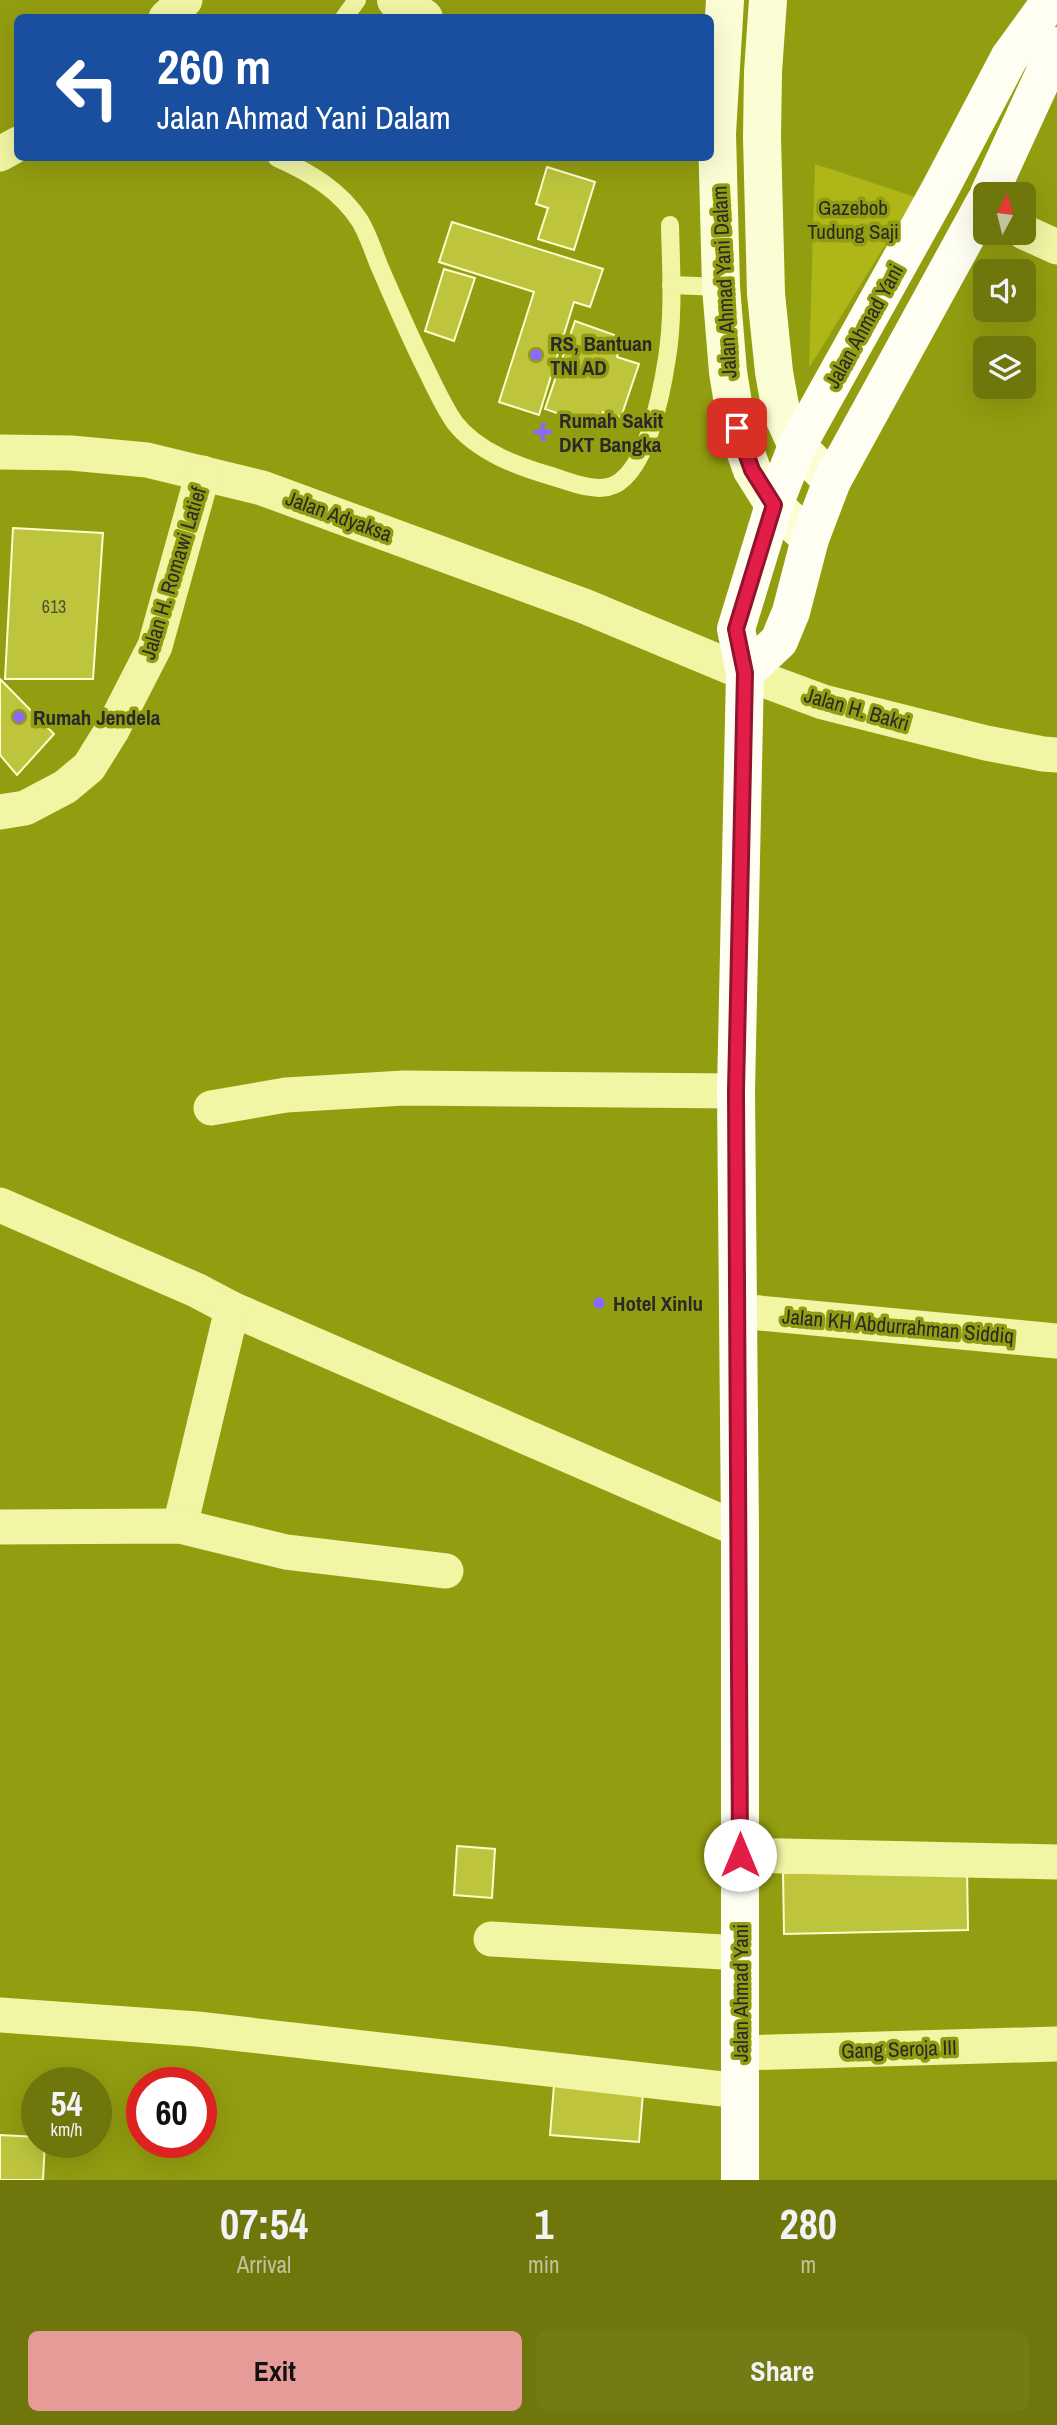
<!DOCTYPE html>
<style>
body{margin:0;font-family:"Archivo Narrow",sans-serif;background:#737b15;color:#f1f3f6;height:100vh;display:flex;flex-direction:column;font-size:26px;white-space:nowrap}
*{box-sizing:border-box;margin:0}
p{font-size:23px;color:#bfc49d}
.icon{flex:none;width:38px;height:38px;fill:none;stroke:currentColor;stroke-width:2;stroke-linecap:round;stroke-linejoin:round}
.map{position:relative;height:2180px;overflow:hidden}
.side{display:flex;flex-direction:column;background:#6e760c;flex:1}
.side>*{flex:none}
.banner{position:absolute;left:14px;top:14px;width:700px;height:147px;border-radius:10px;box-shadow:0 7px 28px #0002;background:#1a4fa0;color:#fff;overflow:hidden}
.needle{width:46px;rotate:7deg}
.tools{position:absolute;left:973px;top:182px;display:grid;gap:14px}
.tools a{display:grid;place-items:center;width:63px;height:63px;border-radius:10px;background:#6e760c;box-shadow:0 7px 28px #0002;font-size:35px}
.speed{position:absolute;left:21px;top:2067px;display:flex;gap:14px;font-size:35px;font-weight:700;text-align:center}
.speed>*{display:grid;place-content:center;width:91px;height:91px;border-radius:50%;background:#6e760c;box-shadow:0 7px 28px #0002;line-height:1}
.speed small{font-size:18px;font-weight:400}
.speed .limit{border:10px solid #d22;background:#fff;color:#111}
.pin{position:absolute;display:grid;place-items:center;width:60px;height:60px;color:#fff;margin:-30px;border-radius:14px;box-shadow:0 4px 10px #0006}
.me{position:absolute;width:77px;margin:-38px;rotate:0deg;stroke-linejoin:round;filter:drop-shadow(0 0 5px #0008)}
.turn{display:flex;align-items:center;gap:24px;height:147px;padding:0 28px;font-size:32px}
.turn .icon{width:91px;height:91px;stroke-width:2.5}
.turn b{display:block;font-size:49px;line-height:60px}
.eta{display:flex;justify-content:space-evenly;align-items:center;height:119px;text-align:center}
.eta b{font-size:42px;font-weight:800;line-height:49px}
.cta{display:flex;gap:14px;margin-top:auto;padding:14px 28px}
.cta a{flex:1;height:80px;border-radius:10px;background:#e69b98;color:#111;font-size:28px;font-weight:800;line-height:80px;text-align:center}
.cta a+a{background:#737b15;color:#f1f3f6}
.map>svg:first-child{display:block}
</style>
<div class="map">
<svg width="1057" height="2180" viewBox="0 0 1057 2180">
<rect width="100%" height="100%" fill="#939d10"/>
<!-- green -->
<path fill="#aeb717" d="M 815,164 L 915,197 L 809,368 Z"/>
<!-- building -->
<g fill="#bec53d" stroke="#fcfecd" stroke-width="2">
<path d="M 547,167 L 595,182 L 574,250 L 538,239 L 548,208 L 536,204 Z"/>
<path d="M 452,222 L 603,269 L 590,307 L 574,302 L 539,415 L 499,402 L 534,292 L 439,262 Z"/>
<path d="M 444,269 L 475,278 L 454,341 L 425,331 Z"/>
<path d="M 575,321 L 623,338 L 617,357 L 639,364 L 621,417 L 603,412 L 598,427 L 545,409 Z"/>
<path d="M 13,528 L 103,533 L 93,679 L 5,679 Z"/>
<path d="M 0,679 L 54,734 L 17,775 L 0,755 Z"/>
<path d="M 457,1846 L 495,1849 L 492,1898 L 454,1895 Z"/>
<path d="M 967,1868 L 968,1930 L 784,1934 L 783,1873 Z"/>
<path d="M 554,2085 L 643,2093 L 639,2142 L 550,2135 Z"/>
<path d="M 0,2135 L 37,2137 L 37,2142 L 45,2142 L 43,2180 L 0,2180 Z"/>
</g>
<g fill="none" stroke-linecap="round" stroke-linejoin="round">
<!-- service -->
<g stroke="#f1f5a4" stroke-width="18">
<path d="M 344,18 L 357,0"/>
<path d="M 277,158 C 309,172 340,190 360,221 C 369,236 374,254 381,270 C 395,302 409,335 425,367 C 434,385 443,406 455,423 C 478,452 517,466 551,476 C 568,481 591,491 608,487 C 646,479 662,391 667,358 C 674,314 671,269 670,225"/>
<path d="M 671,285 L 721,287"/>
</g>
<!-- minor -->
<g stroke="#f1f5a4" stroke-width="35">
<path d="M 166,18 L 185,0"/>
<path d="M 0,154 L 18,144"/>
<path d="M 1024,232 L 1057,247"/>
<path d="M 0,452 L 71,453 L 147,460 L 262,488 L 584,606 L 745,673 L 823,702 L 986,743 L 1043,754 L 1057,755"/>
<path d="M 0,812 L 25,808 L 65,787 L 89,767 L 112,730 L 155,646 L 203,473"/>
<path d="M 211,1108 L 286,1095 L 404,1088 L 736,1091"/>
<path d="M 0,1205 L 196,1290 L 232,1309 L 740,1530"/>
<path d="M 738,1311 L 1057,1341"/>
<path d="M 180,1526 L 232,1309"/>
<path d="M 0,1527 L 180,1526 L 286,1552 L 446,1571"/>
<path d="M 740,1855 L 1057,1862"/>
<path d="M 491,1939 L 741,1953"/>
<path d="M 0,2015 L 197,2029 L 740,2091"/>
<path d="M 740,2053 L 1057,2044"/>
</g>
<!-- tertiary -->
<path stroke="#f1f5a4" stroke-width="38" d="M 396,0 L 424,18"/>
<!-- secondary -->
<g stroke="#fbfed5" stroke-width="38">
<path d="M 725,0 L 717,133 L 721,287 L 728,372 L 737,428 L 752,470 L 774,505 L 810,539"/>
<path d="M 768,0 L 763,72 L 762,137 L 766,294 L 774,372 L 781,411 L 797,446 L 832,481"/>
</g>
<!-- primary -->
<g stroke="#fefff2" stroke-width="38">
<path d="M 989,194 L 1057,46"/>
<path d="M 745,673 L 779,641 L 791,612 L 810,539 L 832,481 L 985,202"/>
<path d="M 740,2180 L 740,1530 L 736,1091 L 745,673 L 736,629 L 774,505 L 797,446 L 938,193 L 1009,58 L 1051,0"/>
</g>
</g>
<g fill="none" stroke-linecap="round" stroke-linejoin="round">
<defs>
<path id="route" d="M 737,428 L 752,470 L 774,505 L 736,629 L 745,673 L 736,1091 L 740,1855"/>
</defs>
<!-- route casing -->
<use href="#route" stroke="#92132f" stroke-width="18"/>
<!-- route -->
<use href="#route" stroke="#e11d48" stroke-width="12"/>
</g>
<!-- markers -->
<g fill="#8968ff" stroke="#939d10" stroke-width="2.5">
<circle cx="536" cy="355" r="7"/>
<path d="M539.5 421.5h7v7h7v7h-7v7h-7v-7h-7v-7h7z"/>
<circle cx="19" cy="717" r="7"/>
<circle cx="599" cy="1303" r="7"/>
</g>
<g text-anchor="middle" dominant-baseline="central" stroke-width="7" stroke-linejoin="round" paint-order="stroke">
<!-- number labels -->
<g font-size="18" fill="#4e502e">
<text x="54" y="606">613</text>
</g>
<!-- park labels -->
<g font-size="21" fill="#282924" stroke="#939d10">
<text x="853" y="207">Gazebob<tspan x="853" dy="24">Tudung Saji</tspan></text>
</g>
<!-- street labels -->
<g font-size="21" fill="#292929" stroke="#939d10">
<text transform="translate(724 282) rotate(-93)">Jalan Ahmad Yani Dalam</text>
<text transform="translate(864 326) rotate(-61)">Jalan Ahmad Yani</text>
<text transform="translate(339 516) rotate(20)">Jalan Adyaksa</text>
<text transform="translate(173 573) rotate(-73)">Jalan H. Romawi Latief</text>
<text transform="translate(857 709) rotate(16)">Jalan H. Bakri</text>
<text transform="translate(898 1326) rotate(5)">Jalan KH Abdurrahman Siddiq</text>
<text transform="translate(740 1993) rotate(-90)">Jalan Ahmad Yani</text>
<text transform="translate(899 2049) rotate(-2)">Gang Seroja III</text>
</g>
<!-- poi labels -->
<g font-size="21" font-weight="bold" fill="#292929" stroke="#939d10" text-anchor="start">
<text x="550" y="343">RS, Bantuan<tspan x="550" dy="24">TNI AD</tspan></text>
<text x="559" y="420">Rumah Sakit<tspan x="559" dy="24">DKT Bangka</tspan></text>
<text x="33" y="717">Rumah Jendela</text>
<text x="613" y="1303">Hotel Xinlu</text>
</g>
</g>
</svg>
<div class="tools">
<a><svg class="needle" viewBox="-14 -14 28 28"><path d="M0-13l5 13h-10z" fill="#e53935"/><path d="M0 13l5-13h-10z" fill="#bfc49d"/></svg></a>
<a><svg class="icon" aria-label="sound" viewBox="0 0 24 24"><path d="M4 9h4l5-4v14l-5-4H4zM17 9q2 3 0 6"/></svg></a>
<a><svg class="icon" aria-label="layers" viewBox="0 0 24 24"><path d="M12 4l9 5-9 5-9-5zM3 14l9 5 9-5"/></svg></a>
</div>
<div class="speed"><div>54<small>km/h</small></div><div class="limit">60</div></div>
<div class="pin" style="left:737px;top:428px;background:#d93025"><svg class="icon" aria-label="arrive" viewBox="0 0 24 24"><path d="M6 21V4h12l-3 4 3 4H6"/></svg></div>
<svg class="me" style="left:740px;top:1855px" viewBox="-20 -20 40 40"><circle r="19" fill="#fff"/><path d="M0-13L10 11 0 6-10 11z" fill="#e11d48"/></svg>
<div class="banner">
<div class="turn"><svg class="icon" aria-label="left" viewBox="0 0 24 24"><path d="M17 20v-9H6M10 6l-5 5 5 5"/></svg><div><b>260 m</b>Jalan Ahmad Yani Dalam</div></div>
</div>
</div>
<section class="side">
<div class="eta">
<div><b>07:54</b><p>Arrival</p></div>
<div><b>1</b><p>min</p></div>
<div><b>280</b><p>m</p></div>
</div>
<div class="cta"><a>Exit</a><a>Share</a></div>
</section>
